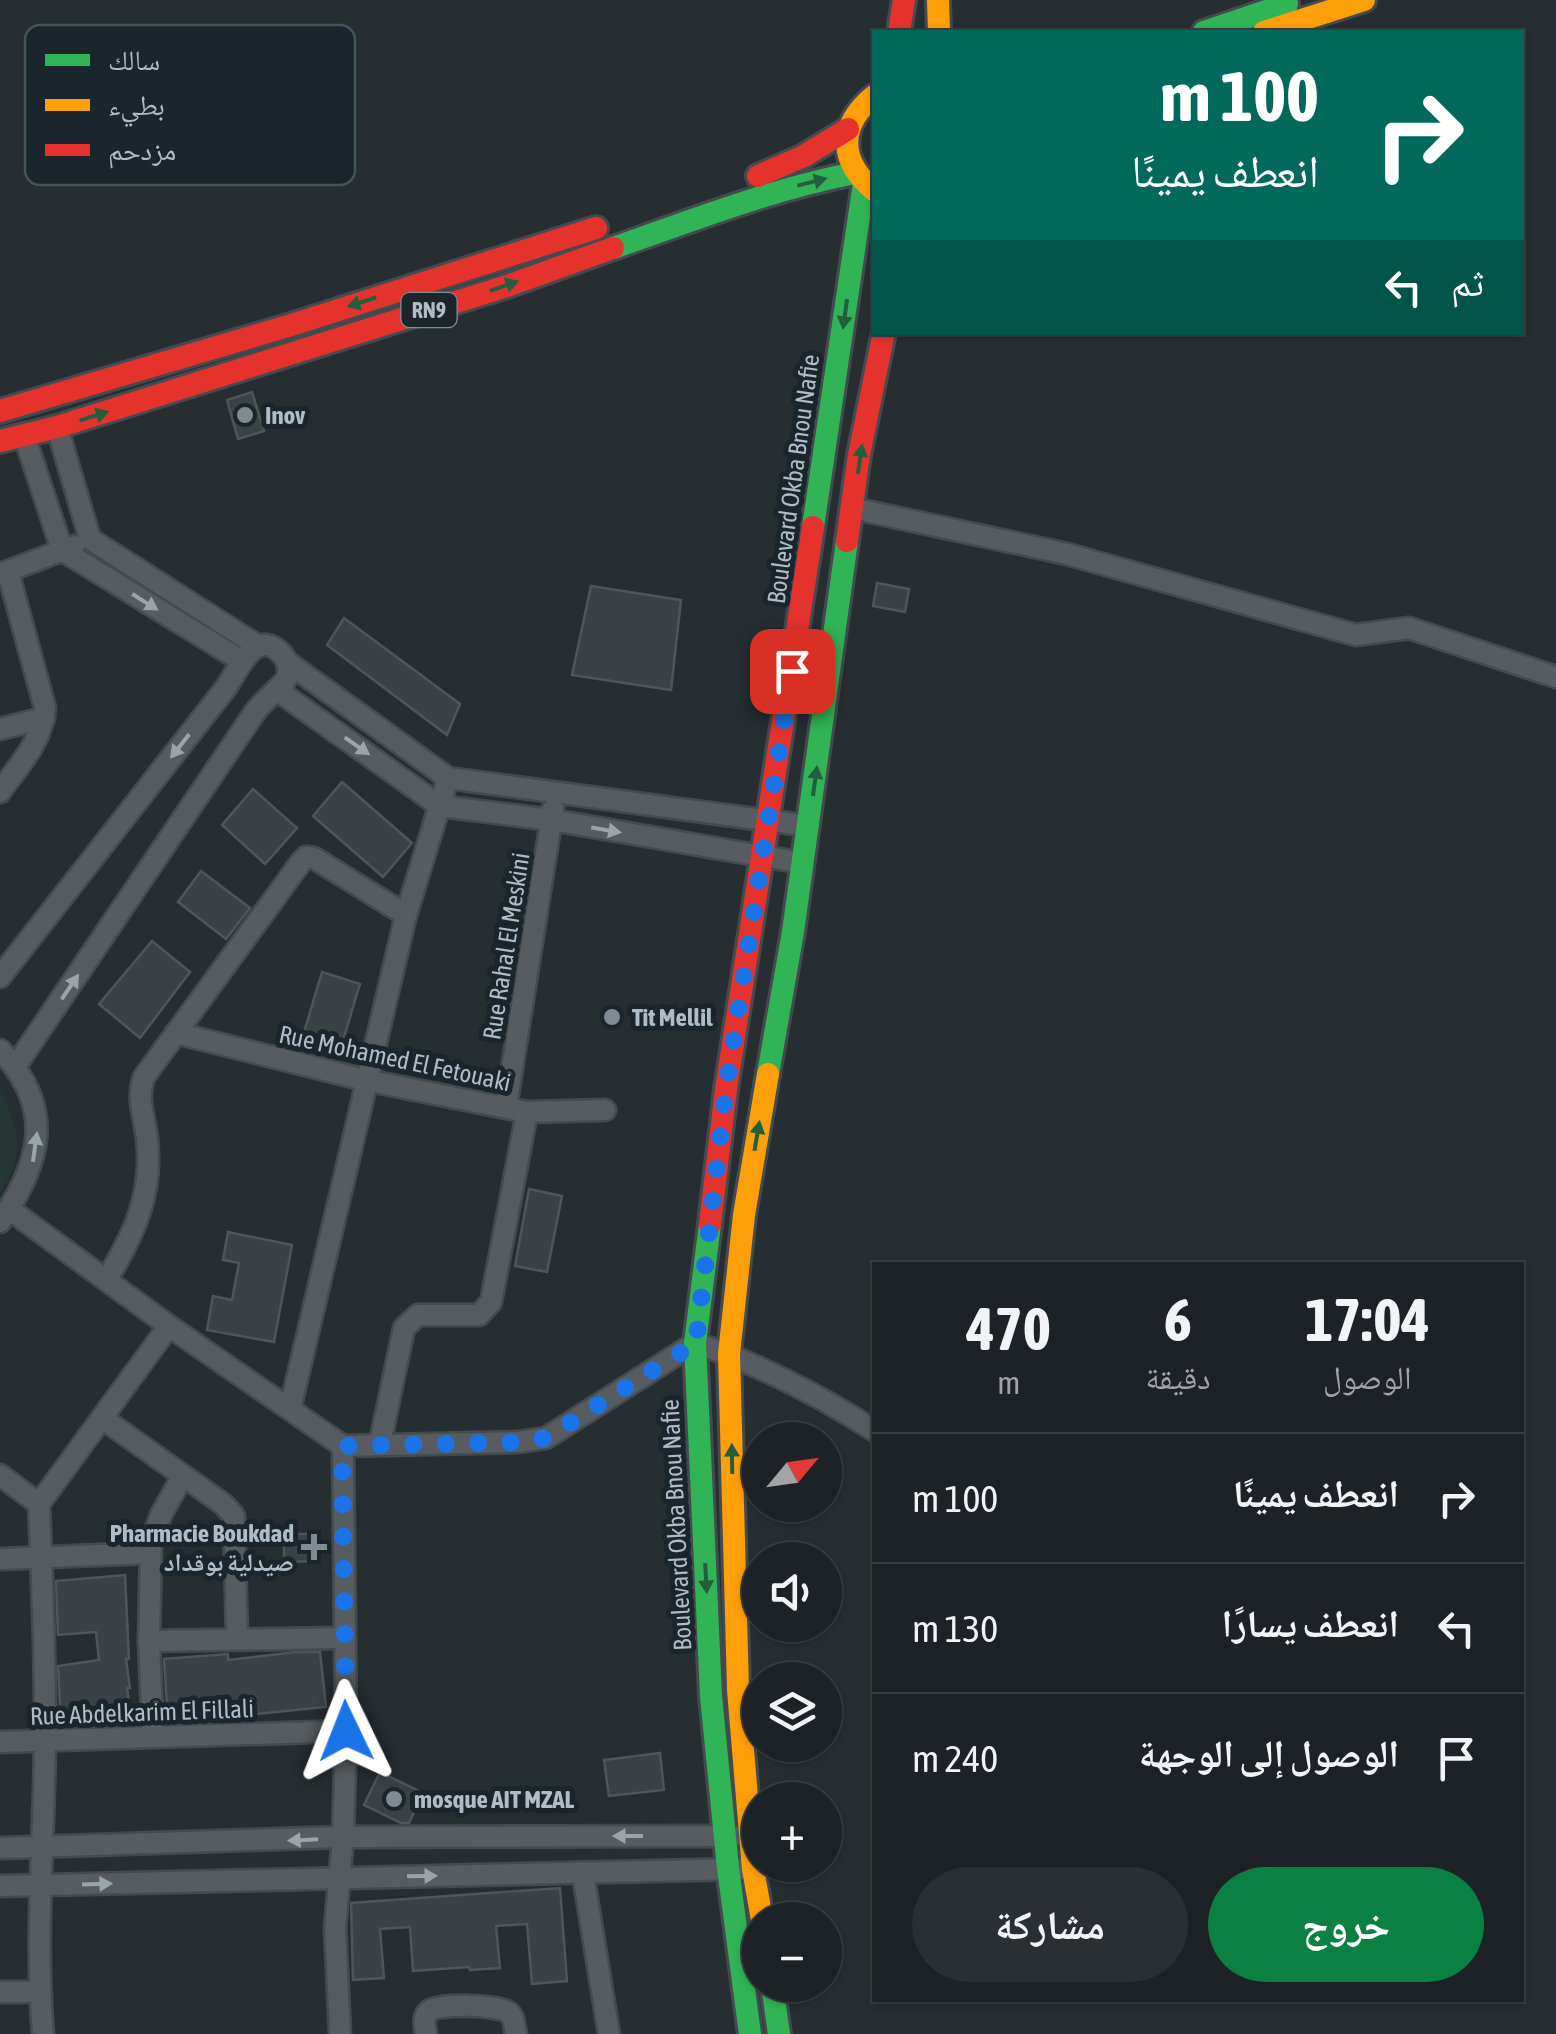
<!DOCTYPE html>
<html lang="ar">
<meta charset="utf-8">
<style>
body{margin:0;font-family:"Asap Condensed","Noto Naskh Arabic",sans-serif;background:#292f32;color:#f1f3f6;direction:rtl;height:100vh;display:flex;flex-direction:column;font-size:38px;white-space:nowrap}
*{box-sizing:border-box;margin:0}
p{font-size:32px;color:#a0a4a7}
.icon{flex:none;width:55px;height:55px;fill:none;stroke:currentColor;stroke-width:2;stroke-linecap:round;stroke-linejoin:round}
.map{position:relative;flex:1;overflow:hidden;direction:ltr}
.panel{position:absolute;left:872px;top:1262px;width:652px;height:740px;display:flex;flex-direction:column;background:#1c2226;border-radius:0px;box-shadow:0 2px 8px #0004,0 0 0 2px #3a3f43;direction:rtl}
.panel>*{flex:none}
.guide{position:absolute;left:872px;top:30px;width:652px;height:305px;border-radius:0px;box-shadow:0 2px 8px #0004,0 0 0 2px #3a3f43;direction:rtl;background:#00695c;color:#fff;overflow:hidden}
.needle{width:65px;rotate:61deg}
.fabs{position:absolute;left:742px;top:1422px;display:grid;gap:20px}
.fabs a{display:grid;place-items:center;width:100px;height:100px;border-radius:50%;background:#1c2226;box-shadow:0 2px 8px #0004,0 0 0 2px #3a3f43;font-size:50px}
.pin{position:absolute;display:grid;place-items:center;width:85px;height:85px;color:#fff;margin:-42px;border-radius:20px;box-shadow:0 5px 15px #0006}
.me{position:absolute;width:110px;margin:-55px;rotate:358deg;stroke-linejoin:round;filter:drop-shadow(0 0 8px #0008)}
.turn{display:flex;align-items:center;gap:35px;height:210px;padding:0 40px;font-size:45px}
.turn .icon{width:130px;height:130px;stroke-width:2.5}
.turn b{display:block;font-size:70px;line-height:85px}
.then{display:flex;align-items:center;height:95px;padding:0 40px;background:#0003;gap:20px;font-size:38px}
.eta{display:flex;justify-content:space-evenly;align-items:center;height:170px;text-align:center}
.eta b{font-size:60px;font-weight:700;line-height:70px}
.cta{display:flex;gap:20px;margin-top:auto;padding:20px 40px}
.cta a{flex:1;height:115px;border-radius:60px;background:#0b8043;color:#fff;font-size:40px;font-weight:700;line-height:115px;text-align:center}
.cta a+a{background:#292f32;color:#f1f3f6}
ul{padding:0;list-style:none}
li{display:flex;align-items:center;gap:30px;height:130px;padding:0 40px;border-top:2px solid #3a3f43}
li div{flex:1}
li b{display:block;font-size:38px}
li em{font-style:normal}
.map>svg:first-child{display:block}
</style>
<div class="map">
<svg width="1556" height="2034" viewBox="0 0 1556 2034">
<rect width="100%" height="100%" fill="#262e32"/>
<!-- green -->
<path fill="#233735" d="M 0,1090 C 17,1126 28,1156 0,1191 Z"/>
<!-- building -->
<g fill="#3b4246" stroke="#4e565a" stroke-width="2.5">
<path d="M 252,392 L 264,431 L 238,439 L 227,400 Z"/>
<path d="M 877,583 L 909,589 L 905,612 L 873,606 Z"/>
<path d="M 591,586 L 681,600 L 671,690 L 572,675 Z"/>
<path d="M 344,618 L 460,704 L 447,735 L 327,645 Z"/>
<path d="M 342,782 L 412,843 L 383,877 L 313,816 Z"/>
<path d="M 253,789 L 297,828 L 265,864 L 222,825 Z"/>
<path d="M 201,871 L 250,908 L 226,939 L 178,902 Z"/>
<path d="M 152,941 L 190,972 L 140,1038 L 99,1004 Z"/>
<path d="M 322,972 L 360,984 L 342,1044 L 304,1032 Z"/>
<path d="M 529,1189 L 562,1196 L 547,1272 L 515,1266 Z"/>
<path d="M 228,1232 L 292,1245 L 274,1342 L 207,1330 L 213,1296 L 232,1300 L 239,1263 L 223,1260 Z"/>
<path d="M 284,1534 L 319,1534 L 319,1561 L 284,1562 Z"/>
<path d="M 125,1575 L 129,1659 L 126,1659 L 130,1688 L 127,1688 L 131,1715 L 61,1724 L 58,1666 L 99,1660 L 96,1632 L 58,1635 L 56,1581 Z"/>
<path d="M 296,1652 L 320,1652 L 326,1707 L 168,1723 L 164,1659 L 228,1654 L 228,1660 Z"/>
<path d="M 660,1753 L 664,1790 L 609,1796 L 604,1760 Z"/>
<path d="M 380,1772 L 423,1793 L 409,1823 L 401,1823 L 364,1805 Z"/>
<path d="M 560,1888 L 567,1981 L 532,1984 L 527,1924 L 496,1926 L 500,1968 L 470,1970 L 469,1967 L 413,1971 L 410,1927 L 380,1929 L 384,1978 L 353,1980 L 351,1903 Z"/>
</g>
<g fill="none" stroke-linecap="round" stroke-linejoin="round">
<defs>
<g id="street">
<path d="M 57,427 L 90,539 L 258,646"/>
<path d="M 24,435 L 62,550 L 242,661"/>
<path d="M 852,508 L 1067,554 L 1356,635 L 1409,628 L 1556,677"/>
<path d="M 0,574 L 74,546"/>
<path d="M 287,662 L 448,778 L 809,826"/>
<path d="M 277,690 L 440,806 L 552,820 L 803,863"/>
<path d="M 0,729 L 44,718"/>
<path d="M 0,792 C 19,765 42,742 45,708 L 8,572"/>
<path d="M 0,977 L 225,689 C 237,673 255,625 282,654 C 287,660 290,669 287,677 C 284,686 263,700 255,712 L 15,1067"/>
<path d="M 176,1033 L 365,1080 L 527,1112 L 605,1110"/>
<path d="M 0,1050 C 56,1108 41,1163 0,1222"/>
<path d="M 506,1107 L 553,809"/>
<path d="M 9,1209 L 169,1326 L 343,1446 L 518,1442 L 546,1438 L 695,1343 C 759,1364 819,1395 875,1431"/>
<path d="M 107,1279 C 135,1233 153,1193 147,1139 C 145,1118 136,1099 144,1077 L 301,862 L 306,857 L 314,858 L 406,915"/>
<path d="M 290,1409 L 406,915 L 448,778"/>
<path d="M 102,1418 L 223,1504 L 234,1516 L 237,1639"/>
<path d="M 380,1443 L 404,1328 L 418,1315 L 479,1315 L 491,1302 L 527,1112"/>
<path d="M 0,1475 L 39,1504"/>
<path d="M 39,1504 C 42,1583 46,1663 45,1742 C 44,1839 35,1937 43,2034"/>
<path d="M 39,1504 L 169,1326"/>
<path d="M 0,1559 L 150,1553"/>
<path d="M 149,1641 L 343,1638"/>
<path d="M 153,1736 L 149,1641 L 151,1542 L 161,1515 L 182,1477"/>
<path d="M 0,1742 L 346,1731"/>
<path d="M 0,1848 L 343,1837 L 734,1836"/>
<path d="M 583,1874 L 609,2034"/>
<path d="M 0,1886 L 741,1869"/>
<path d="M 0,1992 L 39,1992"/>
<path d="M 340,2034 L 335,1928 L 343,1837 L 346,1731 L 343,1446"/>
<path d="M 426,2034 C 425,2027 422,2017 429,2011 C 437,2003 499,2005 508,2012 C 515,2017 514,2026 516,2034"/>
</g>
<g id="fast">
<path d="M 1204,32 L 1287,4"/>
<path d="M 613,248 C 693,220 772,189 855,173"/>
<path d="M 813,527 L 864,183"/>
<path d="M 768,1074 L 793,932 L 847,541"/>
<path d="M 710,1224 L 695,1343 L 711,1696 L 728,1868 L 750,2034"/>
<path d="M 772,1985 L 779,2034"/>
</g>
<g id="slow">
<path d="M 938,0 L 939,32"/>
<path d="M 1264,32 L 1364,0"/>
<path d="M 875,95 C 838,125 838,161 875,191"/>
<path d="M 762,1920 L 753,1869 L 738,1690 L 729,1354 L 744,1215 L 768,1074"/>
</g>
<g id="jam">
<path d="M 899,32 L 904,0"/>
<path d="M 758,176 L 804,156 L 848,129"/>
<path d="M 0,411 L 288,326 L 596,228"/>
<path d="M 0,441 L 57,427 L 504,287 L 613,248"/>
<path d="M 847,541 L 859,455 L 884,332"/>
<path d="M 710,1224 L 726,1089 L 813,527"/>
</g>
</defs>
<!-- street casing -->
<use href="#street" stroke="#434b4f" stroke-width="25"/>
<!-- fast casing -->
<use href="#fast" stroke="#434b4f" stroke-width="28"/>
<!-- slow casing -->
<use href="#slow" stroke="#434b4f" stroke-width="28"/>
<!-- jam casing -->
<use href="#jam" stroke="#434b4f" stroke-width="28"/>
<!-- street -->
<use href="#street" stroke="#565c60" stroke-width="20"/>
<!-- fast -->
<use href="#fast" stroke="#30b455" stroke-width="22"/>
<!-- slow -->
<use href="#slow" stroke="#ff9f0a" stroke-width="22"/>
<!-- jam -->
<use href="#jam" stroke="#e5322d" stroke-width="22"/>
</g>
<!-- one-way arrows -->
<defs><path id="oneway-solid" d="M-6-.8H1V-3.2L6.5 0L1 3.2V.8H-6Z" transform="scale(2.5)"/></defs>
<g fill="#235f3c">
<use href="#oneway-solid" transform="translate(812 182) rotate(-14)"/>
<use href="#oneway-solid" transform="translate(504 286) rotate(-19)"/>
<use href="#oneway-solid" transform="translate(362 302) rotate(162)"/>
<use href="#oneway-solid" transform="translate(845 314) rotate(98)"/>
<use href="#oneway-solid" transform="translate(94 416) rotate(-17)"/>
<use href="#oneway-solid" transform="translate(860 459) rotate(-82)"/>
<use href="#oneway-solid" transform="translate(815 781) rotate(-82)"/>
<use href="#oneway-solid" transform="translate(757 1136) rotate(-80)"/>
<use href="#oneway-solid" transform="translate(732 1459) rotate(-91)"/>
<use href="#oneway-solid" transform="translate(706 1578) rotate(87)"/>
</g>
<g fill="#99a4ab">
<use href="#oneway-solid" transform="translate(145 602) rotate(32)"/>
<use href="#oneway-solid" transform="translate(180 746) rotate(128)"/>
<use href="#oneway-solid" transform="translate(357 746) rotate(35)"/>
<use href="#oneway-solid" transform="translate(606 830) rotate(10)"/>
<use href="#oneway-solid" transform="translate(70 987) rotate(-56)"/>
<use href="#oneway-solid" transform="translate(35 1147) rotate(-82)"/>
<use href="#oneway-solid" transform="translate(628 1836) rotate(180)"/>
<use href="#oneway-solid" transform="translate(303 1840) rotate(177)"/>
<use href="#oneway-solid" transform="translate(422 1876) rotate(-1)"/>
<use href="#oneway-solid" transform="translate(97 1884) rotate(-2)"/>
</g>
<g fill="none" stroke-linecap="round" stroke-linejoin="round">
<!-- route -->
<path stroke="#1a73e8" stroke-width="18" stroke-dasharray="0 32.4" d="M 346,1731 L 342,1446 L 518,1442 L 546,1438 L 696,1343 L 726,1088 L 792,671"/>
</g>
<!-- markers -->
<g fill="#7f8a91" stroke="#1a262c" stroke-width="4">
<circle cx="245" cy="415" r="10"/>
<circle cx="612" cy="1017" r="10"/>
<path d="M309 1532h10v10h10v10h-10v10h-10v-10h-10v-10h10z"/>
<circle cx="394" cy="1799" r="10"/>
</g>
<g text-anchor="middle" dominant-baseline="central" stroke-width="10" stroke-linejoin="round" paint-order="stroke">
<!-- shield labels -->
<rect fill="#1a262c" stroke="#828f96" stroke-width="2.5" x="401.5" y="293" width="55" height="34" rx="8"/>
<g font-size="22" font-weight="bold" fill="#afbcc4">
<text x="429" y="310">RN9</text>
</g>
<!-- poi labels -->
<g font-size="25" font-weight="bold" fill="#afbcc4" stroke="#1a262c" text-anchor="start">
<text x="265" y="415">Inov</text>
<text x="632" y="1017">Tit Mellil</text>
<text x="294" y="1533" text-anchor="end">Pharmacie Boukdad<tspan x="294" dy="29">صيدلية بوقداد</tspan></text>
<text x="414" y="1799">mosque AIT MZAL</text>
</g>
<!-- street labels -->
<g font-size="25" fill="#afbcc4" stroke="#1a262c">
<text transform="translate(793 479) rotate(-82)">Boulevard Okba Bnou Nafie</text>
<text transform="translate(506 946) rotate(-81)">Rue Rahal El Meskini</text>
<text transform="translate(395 1058) rotate(12)">Rue Mohamed El Fetouaki</text>
<text transform="translate(676 1525) rotate(-93)">Boulevard Okba Bnou Nafie</text>
<text transform="translate(142 1712) rotate(-2)">Rue Abdelkarim El Fillali</text>
</g>
</g>
<!-- legend -->
<rect x="25" y="25" width="330" height="160" rx="15" fill="#1a262c" stroke="#47535a" stroke-width="2.5"/>
<rect x="45" y="54" width="45" height="12" fill="#30b455"/>
<rect x="45" y="99" width="45" height="12" fill="#ff9f0a"/>
<rect x="45" y="144" width="45" height="12" fill="#e5322d"/>
<g font-size="28" fill="#afbcc4">
<text x="108" y="70">سالك</text>
<text x="108" y="115">بطيء</text>
<text x="108" y="160">مزدحم</text>
</g>
</svg>
<div class="fabs">
<a><svg class="needle" viewBox="-14 -14 28 28"><path d="M0-13l5 13h-10z" fill="#e53935"/><path d="M0 13l5-13h-10z" fill="#a0a4a7"/></svg></a>
<a><svg class="icon" aria-label="sound" viewBox="0 0 24 24"><path d="M4 9h4l5-4v14l-5-4H4zM17 9q2 3 0 6"/></svg></a>
<a><svg class="icon" aria-label="layers" viewBox="0 0 24 24"><path d="M12 4l9 5-9 5-9-5zM3 14l9 5 9-5"/></svg></a>
<a>+</a>
<a>−</a>
</div>
<div class="pin" style="left:792px;top:671px;background:#d93025"><svg class="icon" aria-label="arrive" viewBox="0 0 24 24"><path d="M6 21V4h12l-3 4 3 4H6"/></svg></div>
<svg class="me" style="left:346px;top:1731px" viewBox="-20 -20 40 40"><path d="M0-17L14 15 0 8-14 15z" fill="#1a73e8" stroke="#fff" stroke-width="4"/></svg>
<div class="guide">
<div class="turn"><svg class="icon" aria-label="right" viewBox="0 0 24 24"><path d="M7 20v-9h11M14 6l5 5-5 5"/></svg><div><b>100 m</b>انعطف يمينًا</div></div>
<div class="then">ثم<svg class="icon" aria-label="left" viewBox="0 0 24 24"><path d="M17 20v-9H6M10 6l-5 5 5 5"/></svg></div>
</div>
<section class="panel">
<div class="eta">
<div><b>17:04</b><p>الوصول</p></div>
<div><b>6</b><p>دقيقة</p></div>
<div><b>470</b><p>m</p></div>
</div>
<ul>
<li><svg class="icon" aria-label="right" viewBox="0 0 24 24"><path d="M7 20v-9h11M14 6l5 5-5 5"/></svg><div><b>انعطف يمينًا</b></div><em>100 m</em></li>
<li><svg class="icon" aria-label="left" viewBox="0 0 24 24"><path d="M17 20v-9H6M10 6l-5 5 5 5"/></svg><div><b>انعطف يسارًا</b></div><em>130 m</em></li>
<li><svg class="icon" aria-label="arrive" viewBox="0 0 24 24"><path d="M6 21V4h12l-3 4 3 4H6"/></svg><div><b>الوصول إلى الوجهة</b></div><em>240 m</em></li>
</ul>
<div class="cta"><a>خروج</a><a>مشاركة</a></div>
</section>
</div>
